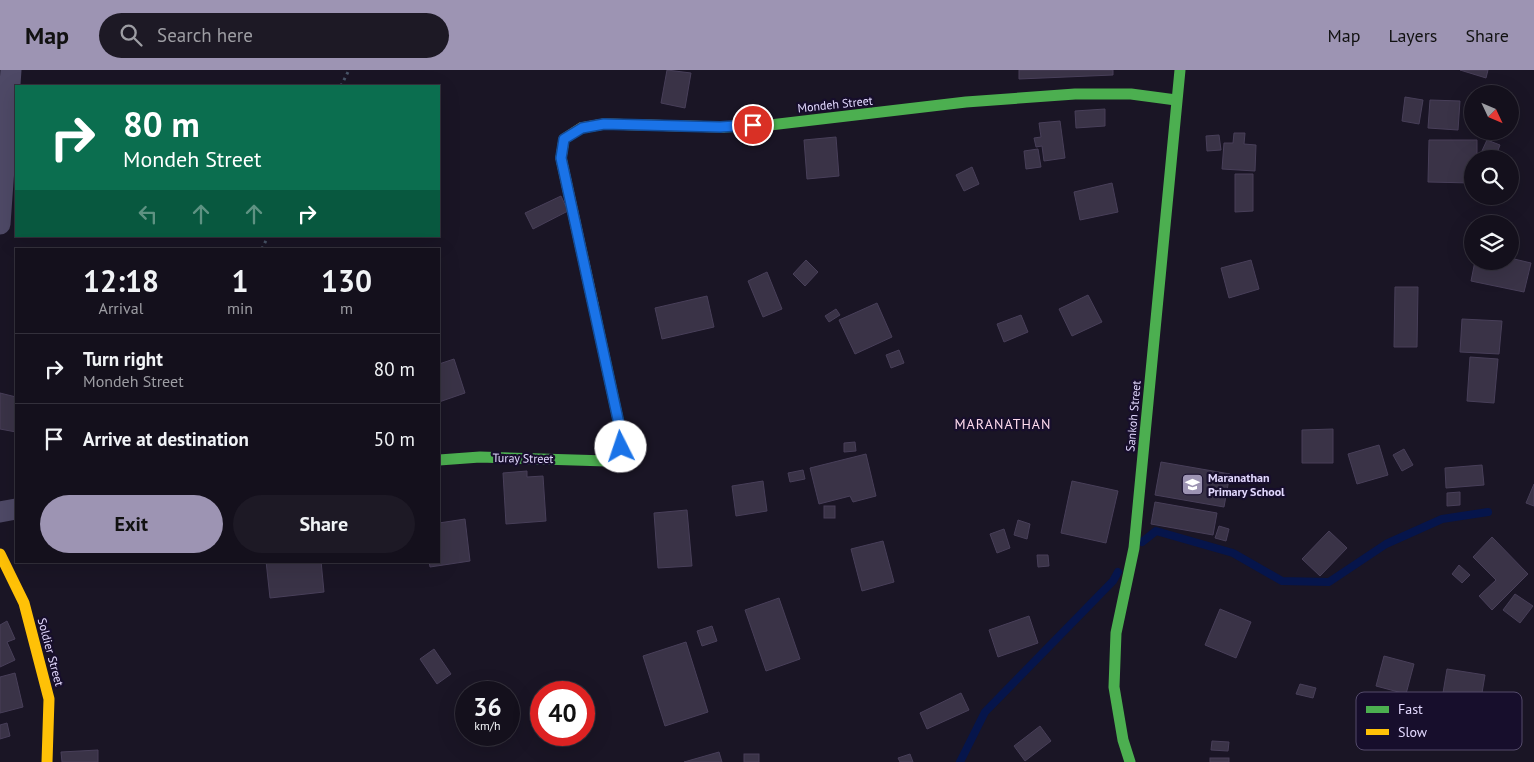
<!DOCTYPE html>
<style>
body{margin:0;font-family:"PT Sans",sans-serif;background:#1d1925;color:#f1f3f6;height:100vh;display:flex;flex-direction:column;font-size:19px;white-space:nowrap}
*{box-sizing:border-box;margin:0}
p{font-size:16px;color:#9d9da3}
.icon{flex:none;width:28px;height:28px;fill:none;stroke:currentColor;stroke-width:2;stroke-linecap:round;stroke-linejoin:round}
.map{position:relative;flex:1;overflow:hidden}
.panel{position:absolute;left:15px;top:178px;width:425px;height:315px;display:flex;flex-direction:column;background:#14101c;border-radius:0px;box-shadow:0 5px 20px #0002,0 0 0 1px #33303b}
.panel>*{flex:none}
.hud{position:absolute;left:15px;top:15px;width:425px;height:152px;border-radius:0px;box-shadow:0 5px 20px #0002,0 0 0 1px #33303b;background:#0b6e4f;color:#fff;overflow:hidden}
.needle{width:32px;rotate:134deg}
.tools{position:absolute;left:1464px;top:15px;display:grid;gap:10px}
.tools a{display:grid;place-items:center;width:55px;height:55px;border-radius:50%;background:#14101c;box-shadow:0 5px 20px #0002,0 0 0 1px #33303b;font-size:25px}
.speed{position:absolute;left:455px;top:611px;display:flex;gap:10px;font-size:25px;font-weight:700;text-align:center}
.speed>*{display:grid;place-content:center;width:65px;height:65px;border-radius:50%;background:#14101c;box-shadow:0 5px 20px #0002,0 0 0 1px #33303b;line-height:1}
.speed small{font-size:12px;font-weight:400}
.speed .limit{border:8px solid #d22;background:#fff;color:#111}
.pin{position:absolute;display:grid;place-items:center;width:42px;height:42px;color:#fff;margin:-21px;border:2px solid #fff;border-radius:50%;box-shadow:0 1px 5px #0007}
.me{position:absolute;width:55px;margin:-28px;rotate:356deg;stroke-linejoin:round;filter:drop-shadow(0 0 4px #0008)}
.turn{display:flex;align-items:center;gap:18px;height:105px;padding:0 25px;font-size:22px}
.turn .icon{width:65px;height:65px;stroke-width:2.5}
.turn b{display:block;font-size:35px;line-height:42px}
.lanes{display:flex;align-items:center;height:48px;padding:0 25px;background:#0003;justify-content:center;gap:25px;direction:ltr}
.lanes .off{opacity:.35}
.eta{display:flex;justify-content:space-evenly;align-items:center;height:85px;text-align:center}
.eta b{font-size:30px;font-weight:700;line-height:35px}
.button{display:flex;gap:10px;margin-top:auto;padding:10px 25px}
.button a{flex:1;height:58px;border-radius:30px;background:#9d94b3;color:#111;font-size:20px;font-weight:700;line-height:58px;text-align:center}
.button a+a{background:#1d1925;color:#f1f3f6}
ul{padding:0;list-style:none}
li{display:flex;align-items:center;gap:15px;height:70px;padding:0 25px;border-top:1px solid #33303b}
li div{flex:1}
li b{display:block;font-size:19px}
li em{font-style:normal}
header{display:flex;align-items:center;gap:30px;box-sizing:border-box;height:70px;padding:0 25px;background:#9d94b3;color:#111}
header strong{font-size:24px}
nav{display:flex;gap:28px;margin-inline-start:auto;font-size:18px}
.search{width:350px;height:45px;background:#1d1925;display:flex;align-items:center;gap:12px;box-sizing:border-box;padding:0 18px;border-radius:28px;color:#9d9da3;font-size:19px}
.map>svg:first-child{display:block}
</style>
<header>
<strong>Map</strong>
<div class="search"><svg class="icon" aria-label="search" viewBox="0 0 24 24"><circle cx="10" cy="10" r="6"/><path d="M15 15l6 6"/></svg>Search here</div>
<nav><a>Map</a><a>Layers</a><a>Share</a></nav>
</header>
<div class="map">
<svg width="1534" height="692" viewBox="0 0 1534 692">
<rect width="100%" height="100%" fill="#1a1525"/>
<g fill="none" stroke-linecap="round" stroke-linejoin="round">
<!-- stream -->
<g stroke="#06154b" stroke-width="8">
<path d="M 1142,472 L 1156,461 L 1233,483 L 1282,511 L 1329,512 L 1386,474 L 1442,449 L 1488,442"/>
<path d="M 960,692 L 985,642 L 1113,511 L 1118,502"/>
</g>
</g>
<!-- building -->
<g fill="#3a3347" stroke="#483f59">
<path d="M 667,0 L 691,3 L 685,38 L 661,33 Z"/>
<path d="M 1019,0 L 1113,0 L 1113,5 L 1019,9 Z"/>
<path d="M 1460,0 L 1488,0 L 1486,8 Z"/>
<path d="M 1405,27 L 1423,30 L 1419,54 L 1402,51 Z"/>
<path d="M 1430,30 L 1460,31 L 1458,60 L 1428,58 Z"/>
<path d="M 1105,39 L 1105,56 L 1076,58 L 1075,41 Z"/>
<path d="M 1060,51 L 1065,88 L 1044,91 L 1042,76 L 1036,77 L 1034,68 L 1041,67 L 1039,53 Z"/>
<path d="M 1234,63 L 1245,63 L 1244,74 L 1256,75 L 1255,101 L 1222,99 L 1224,73 L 1233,73 Z"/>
<path d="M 1219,65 L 1221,80 L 1207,81 L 1206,66 Z"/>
<path d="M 836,67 L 839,106 L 807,109 L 804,70 Z"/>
<path d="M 1429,70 L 1477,70 L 1477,89 L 1472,89 L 1472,113 L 1428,112 Z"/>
<path d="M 1487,70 L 1500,75 L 1495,88 L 1481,83 Z"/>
<path d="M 1038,79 L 1041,97 L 1026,99 L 1024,81 Z"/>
<path d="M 972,97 L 979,114 L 964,121 L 956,105 Z"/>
<path d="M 1510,101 L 1515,101 L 1513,115 L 1510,114 Z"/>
<path d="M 1235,104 L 1253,104 L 1253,141 L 1235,142 Z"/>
<path d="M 1112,113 L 1118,142 L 1080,150 L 1074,122 Z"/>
<path d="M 561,126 L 568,141 L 533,159 L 525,143 Z"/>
<path d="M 1510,188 L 1531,193 L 1524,222 L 1471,211 L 1475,191 L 1510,191 Z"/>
<path d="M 806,190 L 818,202 L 805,216 L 793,204 Z"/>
<path d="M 1251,190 L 1259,219 L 1229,228 L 1221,198 Z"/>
<path d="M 767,202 L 782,239 L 763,247 L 748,211 Z"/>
<path d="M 1395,217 L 1418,217 L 1417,277 L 1394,277 Z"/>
<path d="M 1088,225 L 1102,252 L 1072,266 L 1059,239 Z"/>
<path d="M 707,226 L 714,257 L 662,269 L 655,238 Z"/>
<path d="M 877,233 L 892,267 L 855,284 L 839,250 Z"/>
<path d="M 836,239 L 840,245 L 829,252 L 825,246 Z"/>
<path d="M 1021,245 L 1028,262 L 1004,272 L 997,254 Z"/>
<path d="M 1462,249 L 1502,251 L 1499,284 L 1460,282 Z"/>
<path d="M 899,280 L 904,293 L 891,298 L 886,285 Z"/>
<path d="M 1470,287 L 1498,289 L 1494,333 L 1467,331 Z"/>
<path d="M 454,289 L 465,323 L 439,332 L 439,294 Z"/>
<path d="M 0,323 L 16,327 L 16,362 L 0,359 Z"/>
<path d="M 1333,359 L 1333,393 L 1302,393 L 1302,360 Z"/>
<path d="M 855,372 L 856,381 L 844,382 L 844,373 Z"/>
<path d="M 1379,375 L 1388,405 L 1357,414 L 1348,384 Z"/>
<path d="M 1404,379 L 1413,395 L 1402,401 L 1393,385 Z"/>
<path d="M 866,384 L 876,426 L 853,432 L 850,426 L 819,434 L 810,398 Z"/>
<path d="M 1161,392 L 1230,404 L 1224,437 L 1155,425 Z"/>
<path d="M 1482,395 L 1484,415 L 1446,418 L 1445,398 Z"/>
<path d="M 803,400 L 805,409 L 790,412 L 788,403 Z"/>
<path d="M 527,401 L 527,407 L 543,406 L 546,451 L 506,454 L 503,403 Z"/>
<path d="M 763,411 L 767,441 L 736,446 L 732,416 Z"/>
<path d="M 1072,411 L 1118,421 L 1106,473 L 1061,463 Z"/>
<path d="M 1534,414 L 1534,436 L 1526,433 Z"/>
<path d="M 1460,422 L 1460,435 L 1447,436 L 1447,423 Z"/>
<path d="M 1155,432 L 1217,443 L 1213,465 L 1151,454 Z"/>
<rect x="824" y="436" width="11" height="12"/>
<path d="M 687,440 L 692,496 L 658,498 L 654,443 Z"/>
<path d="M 465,449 L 470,491 L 430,497 L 429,491 L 439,491 L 439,453 Z"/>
<path d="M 1018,450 L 1030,454 L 1027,469 L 1014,465 Z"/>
<path d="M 1219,456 L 1229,459 L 1226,471 L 1215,468 Z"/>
<path d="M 1004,459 L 1010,478 L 997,483 L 990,464 Z"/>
<path d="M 1329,461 L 1347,478 L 1320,506 L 1302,489 Z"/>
<path d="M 1492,467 L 1528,504 L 1492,540 L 1479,526 L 1496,510 L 1473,487 Z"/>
<path d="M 883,471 L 894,512 L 862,521 L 851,479 Z"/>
<path d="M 1037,485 L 1048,485 L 1049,496 L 1038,497 Z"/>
<path d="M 266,491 L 321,491 L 324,522 L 270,528 Z"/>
<path d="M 1459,495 L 1470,505 L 1462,513 L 1452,504 Z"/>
<path d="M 1515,524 L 1533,536 L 1520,553 L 1503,540 Z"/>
<path d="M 779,528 L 800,589 L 766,601 L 745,540 Z"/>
<path d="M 1220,539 L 1251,552 L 1236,588 L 1205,575 Z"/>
<path d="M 1029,546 L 1038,573 L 998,587 L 989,560 Z"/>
<path d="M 7,551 L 15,569 L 7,572 L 15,590 L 0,597 L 0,555 Z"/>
<path d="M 712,556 L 717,571 L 702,576 L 697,561 Z"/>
<path d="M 686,572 L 708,642 L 665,656 L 643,586 Z"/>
<path d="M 434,579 L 451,604 L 437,614 L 420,589 Z"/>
<path d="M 1384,586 L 1414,594 L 1406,624 L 1376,616 Z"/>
<path d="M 1447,599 L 1485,605 L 1479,641 L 1441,635 Z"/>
<path d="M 15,603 L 23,637 L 0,643 L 0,607 Z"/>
<path d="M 1300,614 L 1316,618 L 1313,628 L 1296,624 Z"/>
<path d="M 961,623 L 969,640 L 927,659 L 920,643 Z"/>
<path d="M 7,653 L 10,666 L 0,669 L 0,655 Z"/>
<path d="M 1040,656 L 1051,671 L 1025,691 L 1014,676 Z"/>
<path d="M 1212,671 L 1229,672 L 1228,681 L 1211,680 Z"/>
<path d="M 98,680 L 98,692 L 62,692 L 61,682 Z"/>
<path d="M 719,682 L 722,692 L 684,692 Z"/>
<rect x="744" y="684" width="15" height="8"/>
<path d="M 910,684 L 913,692 L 900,692 L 898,688 Z"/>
<rect x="1210" y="688" width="19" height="4"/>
</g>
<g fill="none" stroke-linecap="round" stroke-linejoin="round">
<!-- path -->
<g stroke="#495568" stroke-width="3" stroke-dasharray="2.5 4" stroke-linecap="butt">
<path d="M 341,16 L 349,0"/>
<path d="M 262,179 L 268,166"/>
</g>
<!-- street -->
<g stroke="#4e4966" stroke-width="21">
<path d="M 0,154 L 11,0"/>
<path d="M 0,442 L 16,439"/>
</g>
<!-- fast -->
<g stroke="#4caf50" stroke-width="11">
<path d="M 723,57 L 770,55 L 966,32 L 1075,24 L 1131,24 L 1176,30"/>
<path d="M 439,390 L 480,387 L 607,391 C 618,384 621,376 621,363 L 593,234"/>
<path d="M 1130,692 L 1123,670 L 1114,617 L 1116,563 L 1134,478 L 1180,0"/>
</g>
<!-- slow -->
<g stroke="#ffc107" stroke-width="11">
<path d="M 593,234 L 561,88 L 564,69 L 581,58 L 604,54 L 723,57"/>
<path d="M 0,484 L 24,533 L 49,629 L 47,692"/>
</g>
</g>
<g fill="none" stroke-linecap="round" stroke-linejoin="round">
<defs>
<path id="route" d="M 621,377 L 621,363 L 561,88 L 564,69 L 582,58 L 604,54 L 720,57 L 753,55"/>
</defs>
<!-- route casing -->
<use href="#route" stroke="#114b97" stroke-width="12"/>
<!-- route -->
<use href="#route" stroke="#1a73e8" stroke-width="9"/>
</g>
<!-- icons -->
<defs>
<symbol id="school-square" viewBox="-11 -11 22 22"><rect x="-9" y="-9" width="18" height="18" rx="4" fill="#9d94b3" stroke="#170e2c"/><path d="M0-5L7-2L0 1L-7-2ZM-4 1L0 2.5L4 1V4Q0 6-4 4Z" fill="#fff"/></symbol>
</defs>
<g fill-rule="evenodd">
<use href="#school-square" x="1180" y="402" width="25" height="25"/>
</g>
<g text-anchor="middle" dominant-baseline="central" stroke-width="4.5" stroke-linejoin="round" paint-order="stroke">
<!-- street labels -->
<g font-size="12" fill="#e3d9ff" stroke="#170e2c">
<text transform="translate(835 34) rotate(-6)">Mondeh Street</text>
<text transform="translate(1133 346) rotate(-85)">Sankoh Street</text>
<text transform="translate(523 388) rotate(1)">Turay Street</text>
<text transform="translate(51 582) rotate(75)">Soldier Street</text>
</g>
<!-- poi labels -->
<g font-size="12" font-weight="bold" fill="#e3d9ff" stroke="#170e2c" text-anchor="start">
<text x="1208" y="407">Maranathan<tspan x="1208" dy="14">Primary School</tspan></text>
</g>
<!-- neighbourhood labels -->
<g font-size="14" letter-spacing="1" fill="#ffdbed" stroke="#170e2c">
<text x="1003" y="354">MARANATHAN</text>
</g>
</g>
<!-- legend -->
<rect x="1356" y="622" width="166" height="58" rx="8" fill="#170e2c" stroke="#544b6b" stroke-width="1"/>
<rect x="1366" y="636" width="23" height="7" fill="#4caf50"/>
<rect x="1366" y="659" width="23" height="6" fill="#ffc107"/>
<g font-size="14" fill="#e3d9ff">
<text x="1398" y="644">Fast</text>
<text x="1398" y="667">Slow</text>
</g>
</svg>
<div class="tools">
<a><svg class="needle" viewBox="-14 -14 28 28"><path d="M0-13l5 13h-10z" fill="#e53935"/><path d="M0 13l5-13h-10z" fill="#9d9da3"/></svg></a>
<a><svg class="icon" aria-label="search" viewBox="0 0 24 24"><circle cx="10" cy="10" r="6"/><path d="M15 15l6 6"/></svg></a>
<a><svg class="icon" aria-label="layers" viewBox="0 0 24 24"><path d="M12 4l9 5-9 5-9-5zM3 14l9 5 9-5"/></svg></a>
</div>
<div class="speed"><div>36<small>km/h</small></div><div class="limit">40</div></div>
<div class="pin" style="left:753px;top:55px;background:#d93025"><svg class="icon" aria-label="arrive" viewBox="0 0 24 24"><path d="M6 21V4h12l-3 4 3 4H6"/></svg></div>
<svg class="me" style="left:621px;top:377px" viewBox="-20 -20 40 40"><circle r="19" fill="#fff"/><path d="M0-13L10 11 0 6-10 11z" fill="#1a73e8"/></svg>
<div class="hud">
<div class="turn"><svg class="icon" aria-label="right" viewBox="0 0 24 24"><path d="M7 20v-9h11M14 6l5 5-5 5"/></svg><div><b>80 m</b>Mondeh Street</div></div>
<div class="lanes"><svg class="icon off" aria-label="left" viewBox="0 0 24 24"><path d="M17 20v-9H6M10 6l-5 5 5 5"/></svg><svg class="icon off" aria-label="ahead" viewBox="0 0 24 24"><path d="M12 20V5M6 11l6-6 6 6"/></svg><svg class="icon off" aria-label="ahead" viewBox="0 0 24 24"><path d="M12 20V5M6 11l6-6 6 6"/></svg><svg class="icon" aria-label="right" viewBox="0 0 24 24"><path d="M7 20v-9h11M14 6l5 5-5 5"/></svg></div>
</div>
<section class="panel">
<div class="eta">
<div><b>12:18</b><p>Arrival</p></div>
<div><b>1</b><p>min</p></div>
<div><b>130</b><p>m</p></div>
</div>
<ul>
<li><svg class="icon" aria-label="right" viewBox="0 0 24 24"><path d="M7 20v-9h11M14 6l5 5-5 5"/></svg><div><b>Turn right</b><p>Mondeh Street</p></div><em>80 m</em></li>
<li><svg class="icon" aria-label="arrive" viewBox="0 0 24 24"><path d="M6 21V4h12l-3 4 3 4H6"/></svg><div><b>Arrive at destination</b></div><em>50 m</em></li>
</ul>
<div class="button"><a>Exit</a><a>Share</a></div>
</section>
</div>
